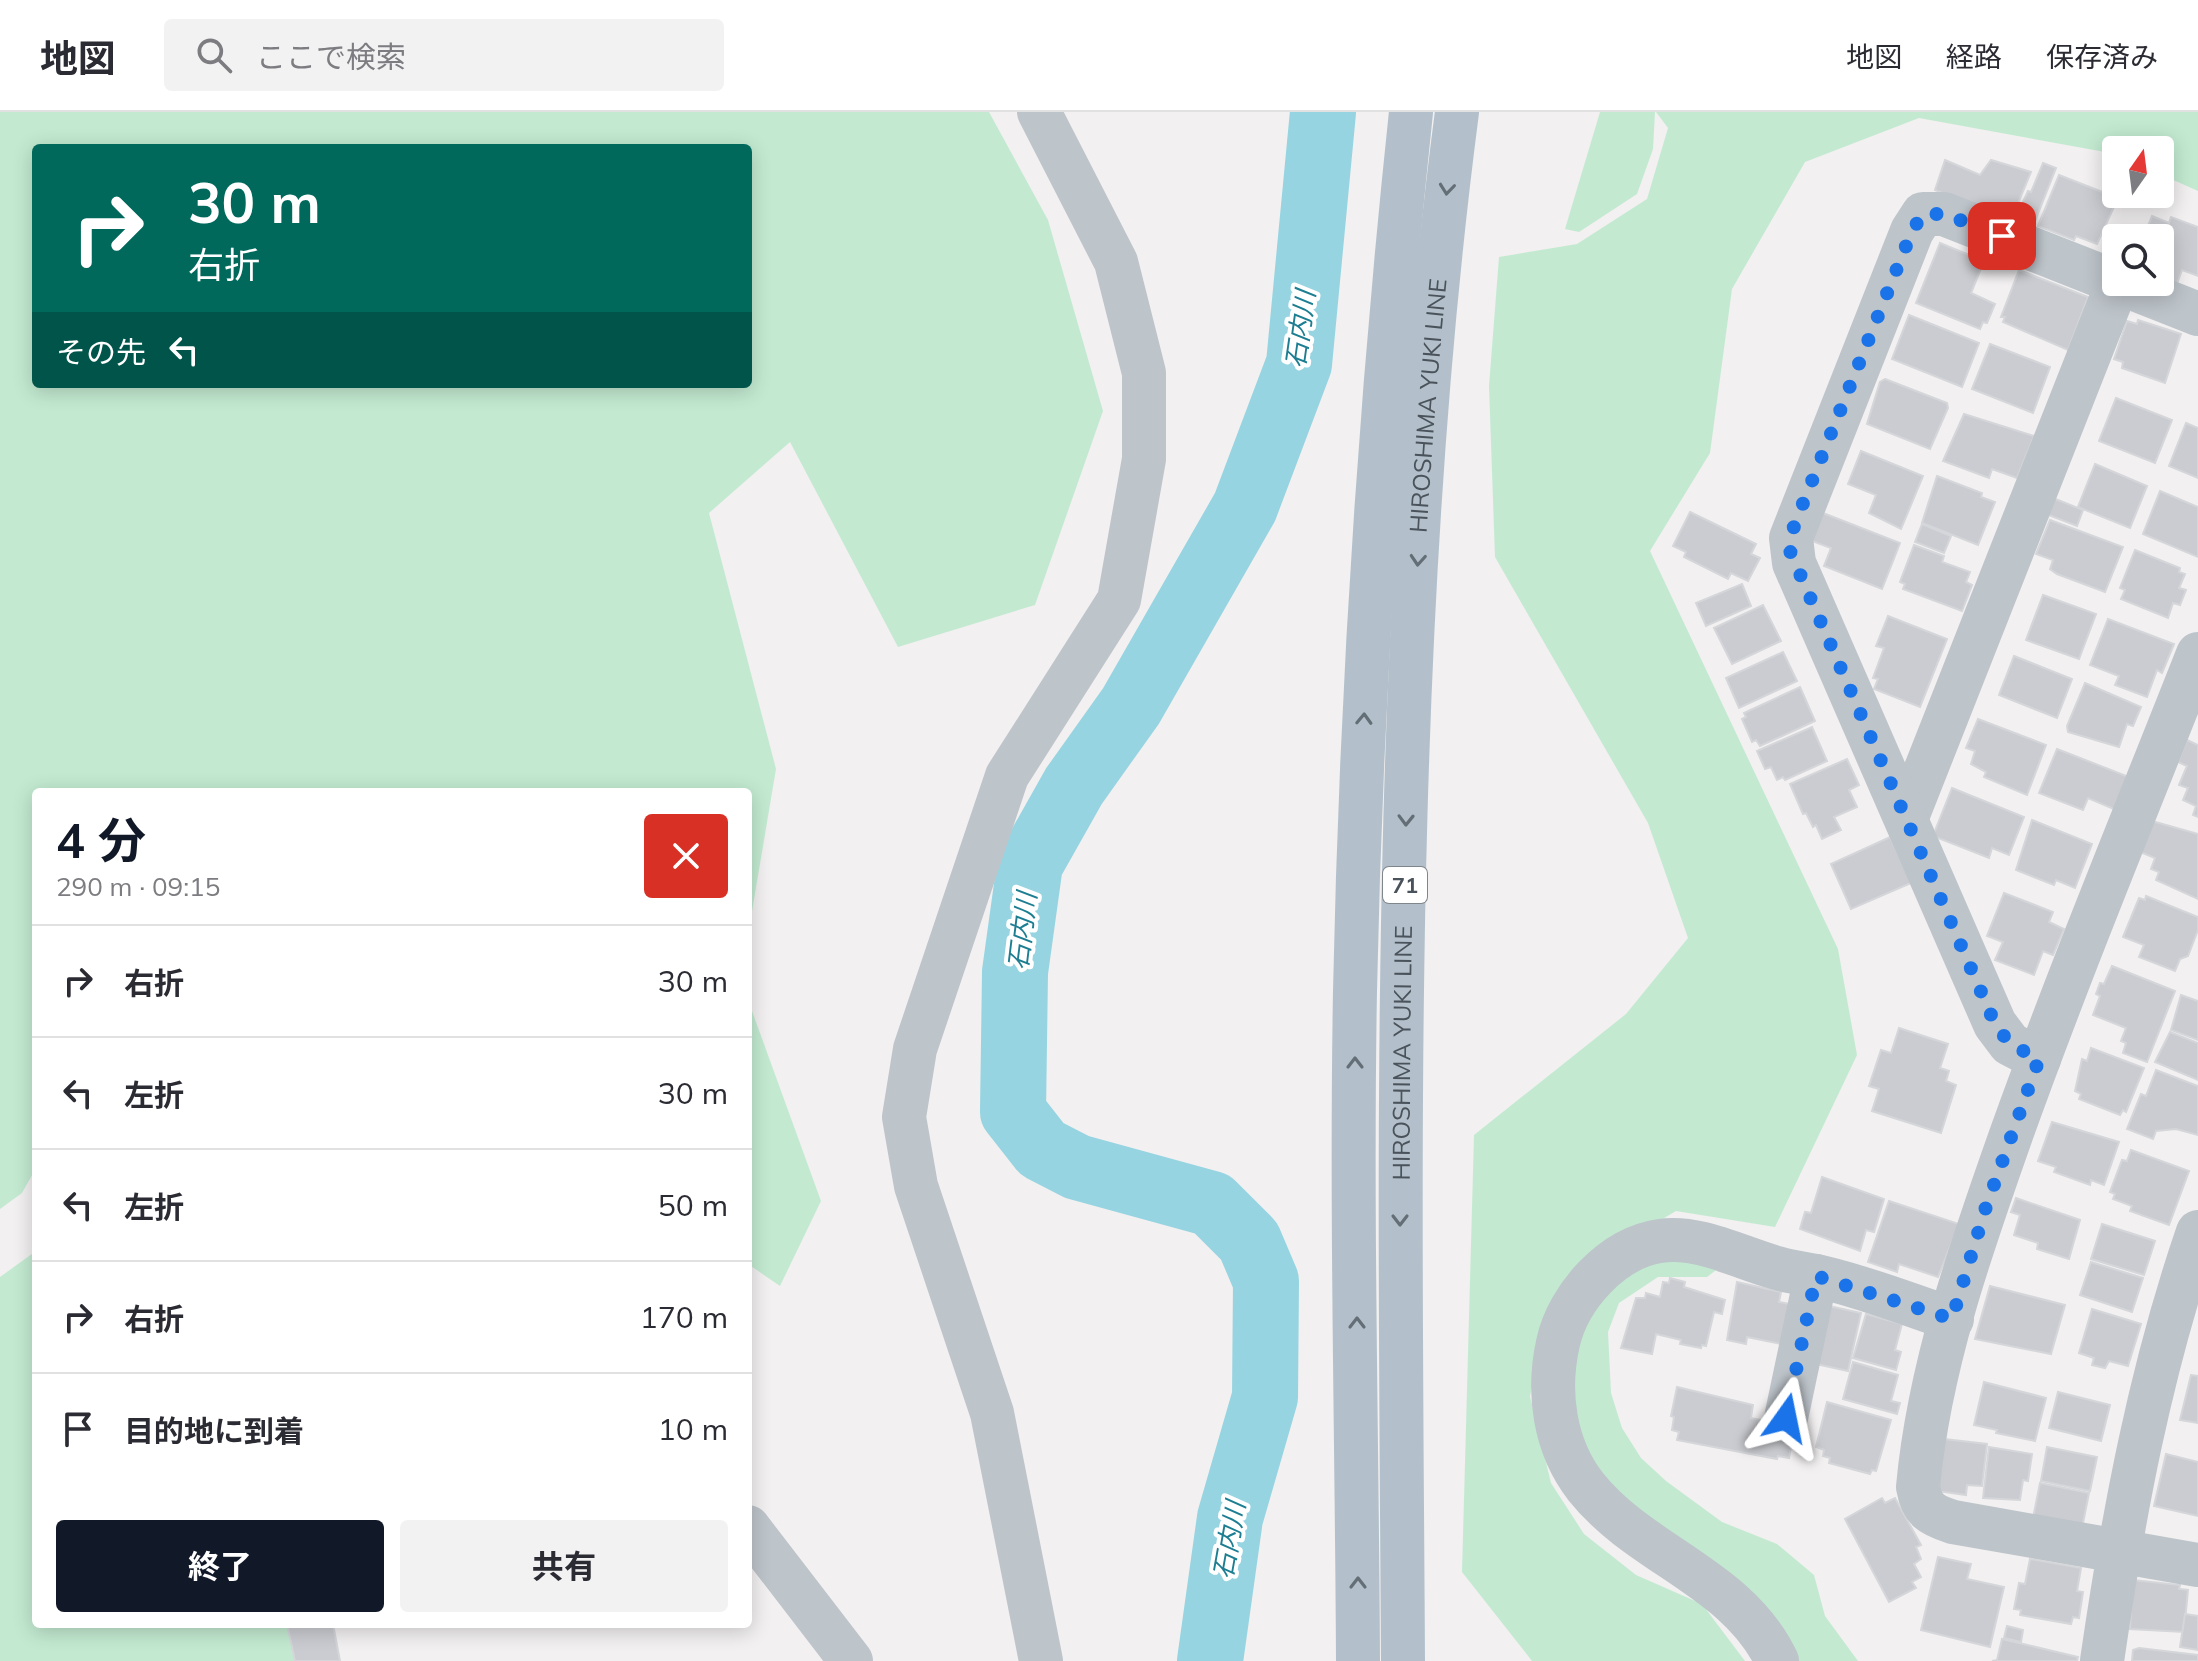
<!DOCTYPE html>
<html lang="ja">
<meta charset="utf-8">
<style>
body{margin:0;font-family:Mulish,"Noto Sans JP",sans-serif;background:#f2f2f3;color:#2b2b33;height:100vh;display:flex;flex-direction:column;font-size:30px;white-space:nowrap}
*{box-sizing:border-box;margin:0}
p{font-size:26px;color:#7c7c81}
.icon{flex:none;width:44px;height:44px;fill:none;stroke:currentColor;stroke-width:2;stroke-linecap:round;stroke-linejoin:round}
.map{position:relative;flex:1;overflow:hidden}
.sheet{position:absolute;left:32px;top:676px;width:720px;height:840px;display:flex;flex-direction:column;background:#fff;border-radius:8px;box-shadow:0 4px 20px #0003}
.sheet>*{flex:none}
.top-card{position:absolute;left:32px;top:32px;width:720px;height:244px;border-radius:8px;box-shadow:0 4px 20px #0003;background:#00695c;color:#fff;overflow:hidden}
.needle{width:52px;rotate:14deg}
.fabs{position:absolute;left:2102px;top:24px;display:grid;gap:16px}
.fabs a{display:grid;place-items:center;width:72px;height:72px;border-radius:8px;background:#fff;box-shadow:0 4px 20px #0003;font-size:40px}
.pin{position:absolute;display:grid;place-items:center;width:68px;height:68px;color:#fff;margin:-34px;border-radius:16px;box-shadow:0 4px 12px #0006}
.me{position:absolute;width:88px;margin:-44px;rotate:12deg;stroke-linejoin:round;filter:drop-shadow(0 0 6px #0008)}
.turn{display:flex;align-items:center;gap:28px;height:168px;padding:0 24px;font-size:36px}
.turn .icon{width:104px;height:104px;stroke-width:2.5}
.turn b{display:block;font-size:56px;line-height:68px}
.then{display:flex;align-items:center;height:76px;padding:0 24px;background:#0003;gap:16px;font-size:30px}
.round{display:grid;place-items:center;flex:none;width:84px;height:84px;border-radius:8px;background:#f2f2f3}
.head{display:flex;align-items:center;justify-content:space-between;height:136px;padding:0 24px}
h1{font-size:48px;font-weight:700;line-height:60px;color:#111827}
.button{display:flex;gap:16px;margin-top:auto;padding:16px 24px}
.button a{flex:1;height:92px;border-radius:8px;background:#111827;color:#fff;font-size:32px;font-weight:700;line-height:92px;text-align:center}
.button a+a{background:#f2f2f3;color:#2b2b33}
ul{padding:0;list-style:none}
li{display:flex;align-items:center;gap:24px;height:112px;padding:0 24px;border-top:2px solid #e1e1e2}
li div{flex:1}
li b{display:block;font-size:30px}
li em{font-style:normal}
header{display:flex;align-items:center;gap:48px;box-sizing:border-box;height:112px;padding:0 40px;background:#fff;border-bottom:2px solid #e1e1e2}
header strong{font-size:38px}
nav{display:flex;gap:44px;margin-inline-start:auto;font-size:28px}
.search{width:560px;height:72px;background:#f2f2f3;display:flex;align-items:center;gap:20px;box-sizing:border-box;padding:0 28px;border-radius:8px;color:#7c7c81;font-size:30px}
.map>svg:first-child{display:block}
</style>
<header>
<strong>地図</strong>
<div class="search"><svg class="icon" aria-label="search" viewBox="0 0 24 24"><circle cx="10" cy="10" r="6"/><path d="M15 15l6 6"/></svg>ここで検索</div>
<nav><a>地図</a><a>経路</a><a>保存済み</a></nav>
</header>
<div class="map">
<svg width="2198" height="1549" viewBox="0 0 2198 1549">
<rect width="100%" height="100%" fill="#f2f0f0"/>
<!-- green -->
<g fill="#c3ead1" fill-rule="evenodd">
<path d="M 0,0 L 989,0 L 1048,108 L 1103,299 L 1035,493 L 898,535 L 790,330 L 709,401 L 776,657 L 748,823 L 748,680 L 36,680 L 36,1056 L 22,1081 L 0,1097 ZM 748,36 L 748,272 L 36,272 L 36,36 Z"/>
<path d="M 1600,0 L 1655,0 L 1653,37 L 1637,82 L 1579,120 L 1565,117 Z"/>
<path d="M 1656,0 L 2198,0 L 2198,79 L 2160,62 L 2160,38 L 2116,38 L 2116,42 L 1919,6 L 1805,50 L 1732,177 L 1710,341 L 1650,439 L 1838,837 L 1857,943 L 1775,1115 L 1676,1099 L 1597,1146 L 1544,1208 L 1530,1285 L 1551,1371 L 1584,1422 L 1636,1463 L 1702,1492 L 1745,1549 L 1532,1549 L 1462,1460 L 1474,1023 L 1626,902 L 1688,826 L 1648,711 L 1495,445 L 1489,274 L 1499,145 L 1577,132 L 1647,87 L 1668,16 Z"/>
<path d="M 748,888 L 821,1089 L 780,1174 L 748,1152 Z"/>
<path d="M 36,1139 L 36,1512 L 287,1512 L 295,1549 L 0,1549 L 0,1165 Z"/>
<path d="M 1664,1144 L 1720,1155 L 1707,1165 L 1658,1165 L 1619,1191 L 1608,1220 L 1611,1281 L 1622,1316 L 1641,1346 L 1666,1369 L 1722,1410 L 1777,1432 L 1814,1463 L 1825,1504 L 1858,1549 L 1797,1549 L 1648,1420 L 1580,1344 L 1569,1238 L 1607,1176 Z"/>
</g>
<g fill="none" stroke-linecap="round" stroke-linejoin="round">
<!-- river -->
<path stroke="#96d4e1" stroke-width="66" d="M 1210,1549 L 1230,1406 L 1265,1285 L 1266,1169 L 1249,1129 L 1212,1092 L 1077,1055 L 1042,1037 L 1013,1000 L 1015,860 L 1030,752 L 1074,674 L 1131,594 L 1245,395 L 1299,252 L 1323,0"/>
</g>
<!-- building -->
<g fill="#cbccd1" stroke="#d4d6da" stroke-width="2">
<path d="M 1945,48 L 1980,63 L 1991,48 L 2031,60 L 2012,106 L 1996,104 L 1935,78 Z"/>
<path d="M 2043,51 L 2056,56 L 2031,119 L 2011,110 L 2018,93 L 2021,94 L 2028,79 L 2031,80 Z"/>
<path d="M 2059,63 L 2118,86 L 2097,132 L 2076,124 L 2074,128 L 2038,114 Z"/>
<path d="M 2152,104 L 2169,111 L 2171,105 L 2198,115 L 2198,164 L 2182,158 L 2177,172 L 2160,165 L 2160,126 L 2143,126 Z"/>
<path d="M 1940,131 L 1984,149 L 1971,181 L 1995,192 L 1987,211 L 1983,210 L 1980,217 L 1916,191 Z"/>
<path d="M 2019,158 L 2088,185 L 2068,238 L 2003,210 L 2005,205 L 2001,205 Z"/>
<path d="M 1909,203 L 1979,231 L 1962,275 L 1892,247 Z"/>
<path d="M 2138,208 L 2181,222 L 2165,271 L 2122,256 L 2123,250 L 2114,247 L 2127,209 L 2137,212 Z"/>
<path d="M 1990,232 L 2050,255 L 2033,301 L 1972,277 Z"/>
<path d="M 1885,267 L 1947,291 L 1948,296 L 1930,337 L 1867,312 L 1880,270 Z"/>
<path d="M 2116,286 L 2172,308 L 2155,351 L 2099,329 Z"/>
<path d="M 1964,302 L 2034,324 L 2017,366 L 1992,357 L 1989,366 L 1943,349 Z"/>
<path d="M 2186,311 L 2198,316 L 2198,366 L 2169,354 Z"/>
<path d="M 1861,339 L 1923,364 L 1901,417 L 1869,401 L 1876,383 L 1848,372 Z"/>
<path d="M 2095,352 L 2147,374 L 2130,416 L 2078,395 Z"/>
<path d="M 1937,364 L 1982,381 L 1981,385 L 1995,390 L 1978,433 L 1922,411 Z"/>
<path d="M 2160,379 L 2198,395 L 2198,445 L 2143,422 Z"/>
<path d="M 2053,386 L 2083,398 L 2077,414 L 2046,402 Z"/>
<path d="M 1690,400 L 1756,432 L 1751,442 L 1760,446 L 1748,469 L 1731,461 L 1728,467 L 1684,445 L 1686,440 L 1673,434 Z"/>
<path d="M 1823,401 L 1900,431 L 1882,477 L 1824,454 L 1831,436 L 1812,429 Z"/>
<path d="M 2050,408 L 2123,435 L 2105,480 L 2057,462 L 2050,457 L 2053,448 L 2036,442 Z"/>
<path d="M 1922,412 L 1951,424 L 1944,441 L 1915,430 Z"/>
<path d="M 1914,433 L 1944,444 L 1942,450 L 1970,460 L 1966,470 L 1972,473 L 1962,499 L 1903,477 L 1905,472 L 1900,470 Z"/>
<path d="M 2135,438 L 2180,456 L 2179,460 L 2185,462 L 2179,476 L 2186,478 L 2180,493 L 2173,491 L 2168,506 L 2121,487 L 2125,478 L 2120,476 Z"/>
<path d="M 1742,472 L 1751,494 L 1706,514 L 1696,491 Z"/>
<path d="M 2043,483 L 2096,502 L 2079,547 L 2026,528 Z"/>
<path d="M 1763,493 L 1781,529 L 1732,552 L 1714,516 Z"/>
<path d="M 1888,504 L 1947,527 L 1920,595 L 1874,577 L 1878,567 L 1873,566 L 1884,536 L 1876,534 Z"/>
<path d="M 2108,507 L 2174,532 L 2162,561 L 2157,558 L 2147,585 L 2115,573 L 2119,564 L 2090,553 Z"/>
<path d="M 1783,540 L 1797,569 L 1739,596 L 1726,566 Z"/>
<path d="M 2014,544 L 2072,567 L 2057,606 L 1999,583 Z"/>
<path d="M 2085,571 L 2141,595 L 2133,614 L 2127,612 L 2119,635 L 2068,620 L 2067,614 Z"/>
<path d="M 1800,575 L 1815,609 L 1760,634 L 1756,628 L 1752,630 L 1742,607 L 1746,605 L 1744,601 Z"/>
<path d="M 1978,607 L 2046,633 L 2027,683 L 1984,665 L 1986,660 L 1971,652 L 1975,639 L 1966,636 Z"/>
<path d="M 1812,615 L 1827,649 L 1785,668 L 1783,665 L 1777,668 L 1771,655 L 1765,657 L 1757,639 Z"/>
<path d="M 2187,628 L 2198,633 L 2198,705 L 2193,703 L 2196,694 L 2183,688 L 2188,676 L 2179,673 L 2187,654 L 2178,650 Z"/>
<path d="M 2057,637 L 2129,665 L 2116,698 L 2088,686 L 2083,698 L 2039,681 Z"/>
<path d="M 1847,647 L 1859,673 L 1849,678 L 1857,695 L 1834,705 L 1841,718 L 1822,727 L 1816,713 L 1813,715 L 1806,701 L 1803,702 L 1790,672 Z"/>
<path d="M 1952,676 L 2024,705 L 2009,743 L 1992,736 L 1989,746 L 1933,724 Z"/>
<path d="M 2032,708 L 2092,732 L 2075,776 L 2056,768 L 2054,773 L 2016,758 Z"/>
<path d="M 2152,709 L 2198,722 L 2198,787 L 2156,768 L 2159,760 L 2151,757 L 2155,746 L 2140,740 Z"/>
<path d="M 1890,725 L 1911,771 L 1851,797 L 1831,752 Z"/>
<path d="M 2004,781 L 2053,800 L 2049,810 L 2064,817 L 2053,843 L 2043,839 L 2034,863 L 1995,848 L 2003,830 L 1987,824 Z"/>
<path d="M 2146,784 L 2198,805 L 2198,818 L 2188,844 L 2180,847 L 2175,859 L 2139,845 L 2144,833 L 2123,825 L 2139,786 L 2145,788 Z"/>
<path d="M 2112,854 L 2175,879 L 2147,950 L 2123,941 L 2126,931 L 2121,929 L 2126,916 L 2093,903 L 2100,884 L 2096,882 L 2100,871 L 2104,872 Z"/>
<path d="M 2181,883 L 2198,889 L 2198,928 L 2171,918 Z"/>
<path d="M 1899,916 L 1948,932 L 1940,956 L 1949,959 L 1946,969 L 1956,973 L 1941,1021 L 1872,999 L 1879,977 L 1869,974 L 1881,938 L 1891,941 Z"/>
<path d="M 2170,920 L 2198,931 L 2198,968 L 2155,950 Z"/>
<path d="M 2091,936 L 2144,956 L 2126,1000 L 2123,998 L 2120,1003 L 2079,987 L 2081,982 L 2075,979 L 2082,947 L 2087,949 Z"/>
<path d="M 2156,958 L 2198,974 L 2198,1023 L 2176,1017 L 2156,1019 L 2153,1027 L 2127,1017 L 2141,982 L 2146,984 Z"/>
<path d="M 2052,1010 L 2119,1030 L 2104,1073 L 2091,1068 L 2090,1073 L 2054,1060 L 2056,1055 L 2038,1049 Z"/>
<path d="M 2131,1038 L 2189,1059 L 2169,1113 L 2130,1099 L 2132,1094 L 2113,1087 L 2115,1082 L 2110,1080 L 2122,1048 L 2127,1049 Z"/>
<path d="M 1822,1065 L 1884,1087 L 1874,1120 L 1866,1118 L 1860,1139 L 1800,1117 L 1805,1100 L 1811,1101 Z"/>
<path d="M 2016,1086 L 2080,1108 L 2069,1147 L 2037,1137 L 2038,1131 L 2014,1123 L 2020,1103 L 2011,1100 Z"/>
<path d="M 1889,1089 L 1959,1112 L 1938,1165 L 1899,1152 L 1897,1160 L 1868,1150 Z"/>
<path d="M 2102,1112 L 2155,1129 L 2144,1163 L 2091,1147 Z"/>
<path d="M 2091,1150 L 2143,1166 L 2132,1200 L 2080,1183 Z"/>
<path d="M 1670,1166 L 1685,1170 L 1684,1175 L 1725,1188 L 1722,1202 L 1714,1200 L 1706,1234 L 1702,1233 L 1701,1236 L 1680,1232 L 1681,1228 L 1656,1222 L 1652,1242 L 1621,1236 L 1636,1186 L 1645,1186 L 1646,1181 L 1660,1185 L 1663,1170 L 1669,1171 Z"/>
<path d="M 1737,1170 L 1781,1180 L 1779,1190 L 1795,1193 L 1781,1232 L 1747,1225 L 1746,1232 L 1727,1228 Z"/>
<path d="M 1990,1174 L 2065,1193 L 2051,1242 L 1975,1227 Z"/>
<path d="M 1829,1194 L 1861,1201 L 1848,1259 L 1816,1252 Z"/>
<path d="M 2092,1197 L 2141,1212 L 2128,1254 L 2109,1249 L 2105,1256 L 2092,1253 L 2094,1246 L 2079,1241 Z"/>
<path d="M 1866,1202 L 1902,1212 L 1895,1238 L 1901,1240 L 1896,1258 L 1853,1246 Z"/>
<path d="M 1853,1250 L 1898,1263 L 1891,1289 L 1900,1291 L 1897,1302 L 1843,1287 Z"/>
<path d="M 2191,1263 L 2198,1264 L 2198,1311 L 2180,1308 Z"/>
<path d="M 1984,1270 L 2046,1286 L 2035,1329 L 1996,1321 L 1997,1318 L 1974,1313 Z"/>
<path d="M 1677,1275 L 1753,1293 L 1751,1306 L 1784,1313 L 1794,1319 L 1789,1346 L 1778,1344 L 1777,1347 L 1677,1328 L 1679,1320 L 1672,1318 L 1674,1305 L 1671,1304 Z"/>
<path d="M 2058,1280 L 2110,1293 L 2101,1329 L 2049,1316 Z"/>
<path d="M 1827,1290 L 1891,1308 L 1876,1359 L 1872,1358 L 1870,1362 L 1829,1351 L 1830,1346 L 1823,1344 L 1824,1338 L 1816,1335 Z"/>
<path d="M 1944,1327 L 1987,1332 L 1982,1374 L 1967,1373 L 1966,1383 L 1937,1379 Z"/>
<path d="M 1989,1335 L 2032,1342 L 2028,1369 L 2023,1368 L 2020,1388 L 1983,1386 Z"/>
<path d="M 2047,1335 L 2097,1345 L 2090,1379 L 2041,1369 Z"/>
<path d="M 2166,1342 L 2198,1350 L 2198,1404 L 2154,1394 Z"/>
<path d="M 2040,1371 L 2089,1381 L 2082,1416 L 2033,1406 Z"/>
<path d="M 1882,1386 L 1885,1391 L 1895,1386 L 1921,1433 L 1916,1435 L 1921,1447 L 1914,1452 L 1921,1465 L 1912,1470 L 1916,1476 L 1889,1490 L 1845,1407 Z"/>
<path d="M 1938,1445 L 1971,1452 L 1967,1467 L 2004,1475 L 1990,1535 L 1921,1518 Z"/>
<path d="M 2030,1447 L 2081,1456 L 2077,1479 L 2083,1480 L 2079,1506 L 2073,1505 L 2071,1512 L 2020,1503 L 2021,1498 L 2014,1497 L 2019,1471 L 2025,1472 Z"/>
<path d="M 2133,1468 L 2180,1473 L 2179,1477 L 2188,1478 L 2184,1520 L 2130,1517 Z"/>
<path d="M 2185,1502 L 2198,1504 L 2198,1538 L 2180,1535 Z"/>
<path d="M 287,1512 L 333,1512 L 340,1549 L 295,1549 Z"/>
<path d="M 2007,1514 L 2023,1518 L 2021,1530 L 2004,1526 Z"/>
<path d="M 2002,1527 L 2078,1545 L 2077,1549 L 1992,1549 L 1997,1548 Z"/>
<path d="M 2139,1536 L 2198,1543 L 2198,1549 L 2132,1549 L 2133,1538 Z"/>
</g>
<g fill="none" stroke-linecap="round" stroke-linejoin="round">
<!-- minor -->
<g stroke="#bdc4ca" stroke-width="44">
<path d="M 1039,0 L 1116,150 L 1144,261 L 1144,347 L 1119,488 L 1007,664 L 915,937 L 904,1005 L 916,1074 L 992,1301 L 1041,1549"/>
<path d="M 2117,170 L 2198,202"/>
<path d="M 2198,542 C 2135,702 2069,861 2011,1023 C 1971,1136 1929,1255 1918,1375 C 1922,1398 1931,1403 1953,1410 L 2198,1453"/>
<path d="M 1907,705 L 2118,170"/>
<path d="M 2039,947 L 2010,932 L 1995,912 L 1794,451 L 1791,426 L 1912,119 L 1923,102 L 1944,102 L 2116,170"/>
<path d="M 1786,1306 L 1816,1164"/>
<path d="M 748,1415 L 851,1549"/>
<path d="M 1777,1549 C 1737,1465 1641,1444 1586,1375 C 1554,1334 1547,1280 1558,1231 C 1568,1185 1612,1136 1660,1129 C 1699,1123 1740,1146 1777,1156 C 1793,1161 1809,1162 1825,1166 C 1867,1176 1910,1193 1952,1207"/>
<path d="M 2102,1549 C 2123,1404 2150,1259 2198,1120"/>
</g>
<!-- major -->
<g stroke="#b3c0cb" stroke-width="44">
<path d="M 1358,1549 C 1357,1326 1351,1102 1355,879 C 1361,585 1380,292 1411,0"/>
<path id="s1" d="M 1403,1549 C 1400,1034 1390,511 1457,0"/>
</g>
</g>
<!-- one-way arrows -->
<defs><path id="oneway-chevron" d="M-2-3.5L2.5 0L-2 3.5" fill="none" stroke-width="1.6" stroke-linecap="round" stroke-linejoin="round" transform="scale(2)"/></defs>
<g stroke="#646e77">
<use href="#oneway-chevron" transform="translate(1447 77) rotate(96)"/>
<use href="#oneway-chevron" transform="translate(1418 448) rotate(94)"/>
<use href="#oneway-chevron" transform="translate(1364 607) rotate(-88)"/>
<use href="#oneway-chevron" transform="translate(1406 708) rotate(91)"/>
<use href="#oneway-chevron" transform="translate(1355 951) rotate(-90)"/>
<use href="#oneway-chevron" transform="translate(1400 1108) rotate(90)"/>
<use href="#oneway-chevron" transform="translate(1357 1211) rotate(-90)"/>
<use href="#oneway-chevron" transform="translate(1358 1471) rotate(-90)"/>
</g>
<g fill="none" stroke-linecap="round" stroke-linejoin="round">
<!-- route -->
<path stroke="#1a73e8" stroke-width="14" stroke-dasharray="0 25.2" d="M 1786,1306 L 1816,1164 L 1952,1207 L 1985,1098 L 2039,947 L 2010,932 L 1995,912 L 1790,439 L 1794,414 L 1912,119 L 1923,102 L 1944,102 L 2002,124"/>
</g>
<g text-anchor="middle" dominant-baseline="central" stroke-width="8" stroke-linejoin="round" paint-order="stroke">
<!-- shield labels -->
<rect fill="#fff" stroke="#80878c" stroke-width="2" x="1383" y="755" width="44" height="36" rx="6"/>
<g font-size="22" font-weight="bold" fill="#4a535b">
<text x="1405" y="773">71</text>
</g>
<!-- street labels -->
<g font-size="24" fill="#4a535b" stroke="#fff">
<text stroke="none"><textPath href="#s1" startOffset="1256">HIROSHIMA YUKI LINE</textPath></text>
<text stroke="none"><textPath href="#s1" startOffset="608">HIROSHIMA YUKI LINE</textPath></text>
</g>
<!-- water labels -->
<g font-size="26" font-style="italic" fill="#1d7e92" stroke="#fff">
<text transform="translate(1300 217) rotate(-82)">石内川</text>
<text transform="translate(1022 819) rotate(-83)">石内川</text>
<text transform="translate(1229 1428) rotate(-80)">石内川</text>
</g>
</g>
</svg>
<div class="fabs">
<a><svg class="needle" viewBox="-14 -14 28 28"><path d="M0-13l5 13h-10z" fill="#e53935"/><path d="M0 13l5-13h-10z" fill="#7c7c81"/></svg></a>
<a><svg class="icon" aria-label="search" viewBox="0 0 24 24"><circle cx="10" cy="10" r="6"/><path d="M15 15l6 6"/></svg></a>
</div>
<div class="pin" style="left:2002px;top:124px;background:#d93025"><svg class="icon" aria-label="arrive" viewBox="0 0 24 24"><path d="M6 21V4h12l-3 4 3 4H6"/></svg></div>
<svg class="me" style="left:1786px;top:1306px" viewBox="-20 -20 40 40"><path d="M0-17L14 15 0 8-14 15z" fill="#1a73e8" stroke="#fff" stroke-width="4"/></svg>
<div class="top-card">
<div class="turn"><svg class="icon" aria-label="right" viewBox="0 0 24 24"><path d="M7 20v-9h11M14 6l5 5-5 5"/></svg><div><b>30 m</b>右折</div></div>
<div class="then">その先<svg class="icon" aria-label="left" viewBox="0 0 24 24"><path d="M17 20v-9H6M10 6l-5 5 5 5"/></svg></div>
</div>
<section class="sheet">
<div class="head"><div><h1>4 分</h1><p>290 m · 09:15</p></div><a class="round" style="background:#d93025;color:#fff"><svg class="icon" aria-label="close" viewBox="0 0 24 24"><path d="M6 6l12 12M18 6L6 18"/></svg></a></div>
<ul>
<li><svg class="icon" aria-label="right" viewBox="0 0 24 24"><path d="M7 20v-9h11M14 6l5 5-5 5"/></svg><div><b>右折</b></div><em>30 m</em></li>
<li><svg class="icon" aria-label="left" viewBox="0 0 24 24"><path d="M17 20v-9H6M10 6l-5 5 5 5"/></svg><div><b>左折</b></div><em>30 m</em></li>
<li><svg class="icon" aria-label="left" viewBox="0 0 24 24"><path d="M17 20v-9H6M10 6l-5 5 5 5"/></svg><div><b>左折</b></div><em>50 m</em></li>
<li><svg class="icon" aria-label="right" viewBox="0 0 24 24"><path d="M7 20v-9h11M14 6l5 5-5 5"/></svg><div><b>右折</b></div><em>170 m</em></li>
<li><svg class="icon" aria-label="arrive" viewBox="0 0 24 24"><path d="M6 21V4h12l-3 4 3 4H6"/></svg><div><b>目的地に到着</b></div><em>10 m</em></li>
</ul>
<div class="button"><a>終了</a><a>共有</a></div>
</section>
</div>
